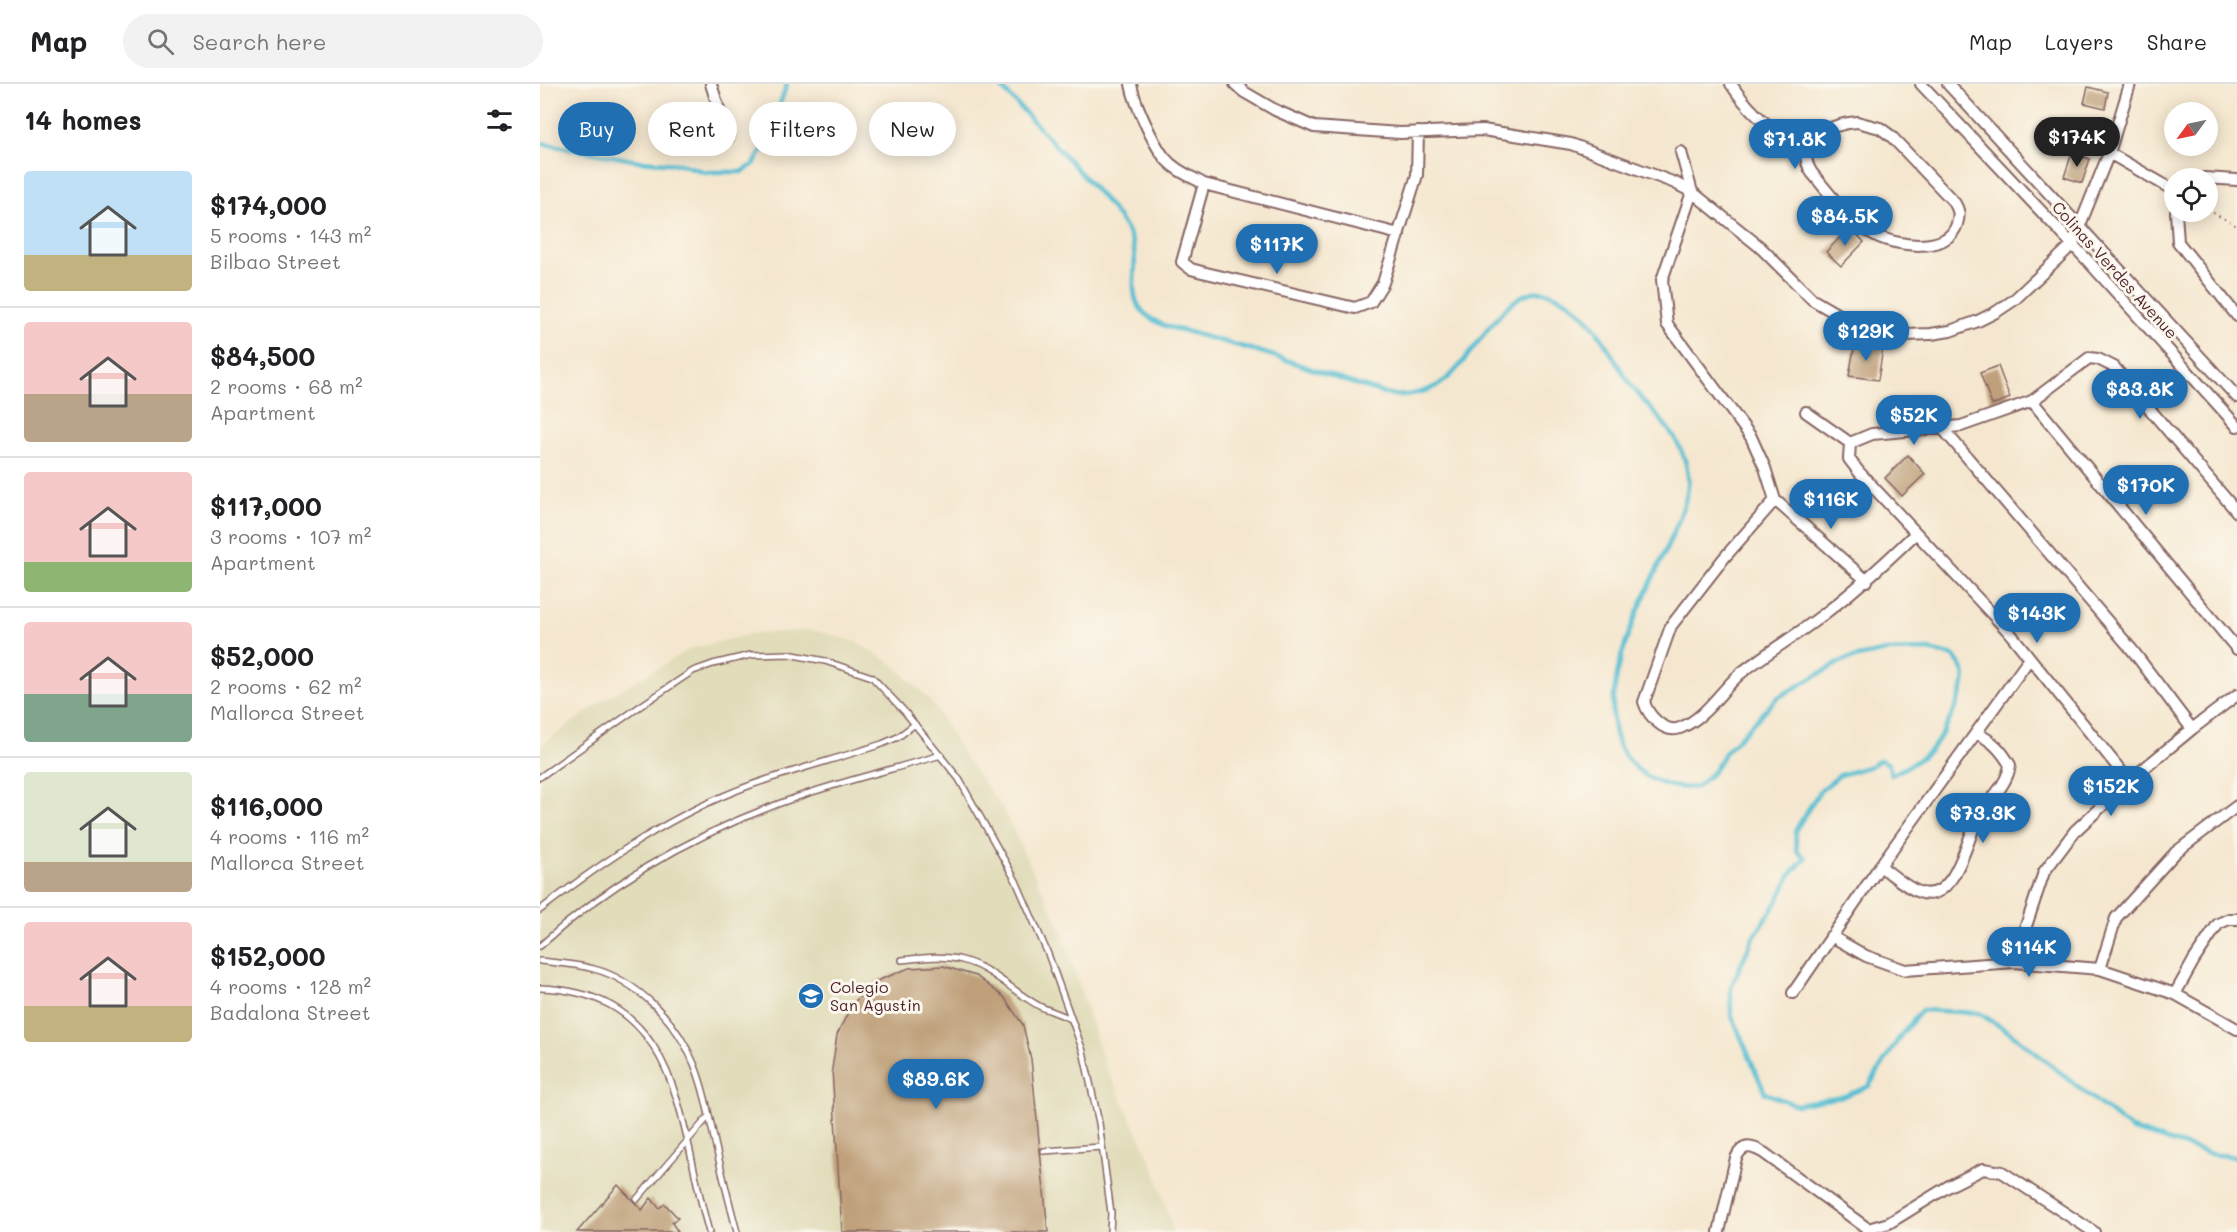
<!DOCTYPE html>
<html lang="en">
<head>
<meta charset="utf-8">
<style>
  body { margin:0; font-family:Mali,sans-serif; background:#f2f2f2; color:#202124; height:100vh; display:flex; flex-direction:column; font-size:22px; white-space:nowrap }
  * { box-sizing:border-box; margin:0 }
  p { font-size:20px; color:#757577 }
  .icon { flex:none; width:33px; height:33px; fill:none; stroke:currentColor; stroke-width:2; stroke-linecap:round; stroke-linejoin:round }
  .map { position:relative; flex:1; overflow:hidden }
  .sheet { display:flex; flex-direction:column; background:#fff; width:540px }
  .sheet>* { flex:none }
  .hud { position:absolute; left:18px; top:18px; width:570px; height:54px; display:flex; gap:12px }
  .needle { width:39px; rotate:237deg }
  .tools { position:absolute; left:1624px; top:18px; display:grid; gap:12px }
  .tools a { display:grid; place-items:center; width:54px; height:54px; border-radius:50%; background:#fff; box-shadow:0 3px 15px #0003; font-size:30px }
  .price { position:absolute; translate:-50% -51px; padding:0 14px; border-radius:21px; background:#1f6fb2; color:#fff; font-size:20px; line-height:39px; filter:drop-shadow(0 2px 3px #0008) }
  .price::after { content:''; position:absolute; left:50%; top:36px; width:18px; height:14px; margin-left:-9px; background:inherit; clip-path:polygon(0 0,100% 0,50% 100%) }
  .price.active { background:#222; color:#fff }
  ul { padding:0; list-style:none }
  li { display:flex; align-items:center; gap:18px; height:150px; padding:0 24px }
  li+li { border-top:2px solid #e0e0e0 }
  li span { display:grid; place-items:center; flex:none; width:168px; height:120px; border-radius:6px; color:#555 }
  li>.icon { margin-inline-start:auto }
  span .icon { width:72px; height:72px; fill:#fffc; stroke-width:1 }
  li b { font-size:26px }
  h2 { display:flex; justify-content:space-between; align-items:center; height:72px; padding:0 24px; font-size:26px }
  .pill { padding:0 21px; border-radius:27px; background:#fff; box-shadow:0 3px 15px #0003; font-size:21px; line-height:54px }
  .pill.active { background:#1f6fb2; color:#fff }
  header { display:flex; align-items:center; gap:36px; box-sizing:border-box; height:84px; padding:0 30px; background:#fff; border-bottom:2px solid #e0e0e0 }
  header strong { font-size:28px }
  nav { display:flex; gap:33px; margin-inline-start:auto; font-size:21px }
  .search { width:420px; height:54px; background:#f2f2f2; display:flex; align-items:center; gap:15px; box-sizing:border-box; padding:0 21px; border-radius:33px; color:#757577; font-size:22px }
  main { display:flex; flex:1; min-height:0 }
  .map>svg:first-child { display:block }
  .built { fill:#e1dcba }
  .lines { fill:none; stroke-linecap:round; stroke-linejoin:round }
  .stream { stroke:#55bed2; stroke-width:4.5 }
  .building { fill:#bfa07a }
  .lane-casing { stroke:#866564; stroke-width:8 }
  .street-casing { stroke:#866564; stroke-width:14 }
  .path { stroke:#866564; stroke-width:2; stroke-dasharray:1.5 4.5; stroke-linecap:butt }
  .lane { stroke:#fff; stroke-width:5 }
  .street { stroke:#fff; stroke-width:10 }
  .labels { text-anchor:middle; stroke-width:6; stroke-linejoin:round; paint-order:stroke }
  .street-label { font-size:16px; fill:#4a1f2b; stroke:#fbf7ec }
  .poi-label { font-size:16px; fill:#4a1f2b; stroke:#fbf7ec; text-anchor:start }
</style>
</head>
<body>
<header>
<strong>Map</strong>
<div class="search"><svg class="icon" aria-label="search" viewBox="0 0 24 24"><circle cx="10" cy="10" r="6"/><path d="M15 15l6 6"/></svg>Search here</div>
<nav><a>Map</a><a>Layers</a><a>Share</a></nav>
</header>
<main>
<section class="sheet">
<h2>14 homes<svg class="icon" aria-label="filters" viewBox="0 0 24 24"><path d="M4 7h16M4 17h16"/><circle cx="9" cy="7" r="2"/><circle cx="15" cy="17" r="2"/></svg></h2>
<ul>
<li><span style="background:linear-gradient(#bfe0f5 70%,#c2b280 0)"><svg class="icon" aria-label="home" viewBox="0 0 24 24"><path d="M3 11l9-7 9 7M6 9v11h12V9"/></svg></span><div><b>$174,000</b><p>5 rooms · 143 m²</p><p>Bilbao Street</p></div></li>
<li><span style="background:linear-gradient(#f6c9c9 60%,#b9a48a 0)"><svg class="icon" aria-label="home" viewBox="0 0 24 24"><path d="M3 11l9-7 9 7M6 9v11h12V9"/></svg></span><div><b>$84,500</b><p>2 rooms · 68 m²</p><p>Apartment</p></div></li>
<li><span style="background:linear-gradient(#f6c9c9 75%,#8fb573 0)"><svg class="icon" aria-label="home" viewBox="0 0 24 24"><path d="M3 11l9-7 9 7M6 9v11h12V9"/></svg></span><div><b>$117,000</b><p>3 rooms · 107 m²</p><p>Apartment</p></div></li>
<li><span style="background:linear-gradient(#f6c9c9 60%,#7fa58c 0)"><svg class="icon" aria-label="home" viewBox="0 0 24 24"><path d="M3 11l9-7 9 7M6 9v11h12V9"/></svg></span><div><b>$52,000</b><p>2 rooms · 62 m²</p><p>Mallorca Street</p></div></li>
<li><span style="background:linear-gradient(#dfe7d0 75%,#b9a48a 0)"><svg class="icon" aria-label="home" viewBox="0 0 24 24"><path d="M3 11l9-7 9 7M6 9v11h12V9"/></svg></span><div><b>$116,000</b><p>4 rooms · 116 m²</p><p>Mallorca Street</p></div></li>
<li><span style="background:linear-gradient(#f6c9c9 70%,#c2b280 0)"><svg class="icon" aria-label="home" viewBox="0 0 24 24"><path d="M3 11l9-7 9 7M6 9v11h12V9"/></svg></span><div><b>$152,000</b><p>4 rooms · 128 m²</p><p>Badalona Street</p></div></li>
</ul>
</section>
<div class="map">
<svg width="1697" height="1148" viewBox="0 0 1697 1148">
  <rect width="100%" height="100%" fill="#fbf7ec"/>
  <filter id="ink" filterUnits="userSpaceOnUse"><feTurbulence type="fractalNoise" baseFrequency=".0167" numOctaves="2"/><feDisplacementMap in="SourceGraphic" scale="12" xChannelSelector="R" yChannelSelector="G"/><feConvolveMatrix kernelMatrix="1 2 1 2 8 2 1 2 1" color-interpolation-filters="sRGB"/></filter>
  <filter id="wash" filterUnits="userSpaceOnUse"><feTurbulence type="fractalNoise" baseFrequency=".008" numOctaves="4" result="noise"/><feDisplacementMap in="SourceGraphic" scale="24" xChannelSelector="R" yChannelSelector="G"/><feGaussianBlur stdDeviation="1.35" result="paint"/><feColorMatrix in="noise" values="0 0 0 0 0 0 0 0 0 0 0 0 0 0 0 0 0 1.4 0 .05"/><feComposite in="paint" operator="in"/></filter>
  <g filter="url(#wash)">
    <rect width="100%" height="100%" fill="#f5e7cf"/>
    <!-- built -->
    <path class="built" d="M273,546L316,558L353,580L391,617L423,670L463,725L521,845L564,978L613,1081L634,1148H0V662L65,615L150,565L210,550Z"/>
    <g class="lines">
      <!-- stream -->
      <path class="stream" d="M458,0C485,28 511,56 537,85C553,103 582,133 591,155C604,186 576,218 619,239C626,243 636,245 645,247C671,255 698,261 724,269C759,279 792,294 828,304C836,306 845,311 854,311C869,312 887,308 900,300C934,279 965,195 1009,209C1054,223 1068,270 1093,304C1101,315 1111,325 1120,335C1137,354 1150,376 1148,402C1146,424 1129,459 1120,479C1098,526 1076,569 1073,621C1072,643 1075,661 1090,678C1107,697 1132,706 1157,703L1174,687L1183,671L1237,614L1304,576L1346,567L1389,566L1414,572C1417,577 1422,582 1424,588C1429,602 1402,654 1391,665C1381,676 1365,684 1351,691L1349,680L1340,676L1331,682L1300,691L1279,708L1255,747L1257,767L1265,774L1251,790L1237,818L1213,854L1191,903V930L1225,1009L1256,1021L1305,1012L1329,1002L1361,951L1382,926L1439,929L1472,950L1591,1045L1671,1070L1697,1073
        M0,59L99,77L141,80L165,88H202L214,80L226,60L247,0"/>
    </g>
    <g id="blocks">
      <!-- building -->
      <path class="building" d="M1548,3L1568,8L1565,24L1544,19Z
        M1532,69L1550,75L1542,99L1524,93Z
        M1310,143L1324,158L1301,182L1286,168Z
        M1315,259L1343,264L1338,296L1309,292Z
        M1458,282L1470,314L1452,321L1440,289Z
        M1368,371L1385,390L1362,412L1345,394Z
        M403,882L436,892L464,913L483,941L491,975L508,1148H302L292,985L297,951L312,920L337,897L369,884Z
        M78,1101L102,1126L111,1114L119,1124L125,1120L138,1134L132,1139L138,1148H37Z"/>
    </g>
  </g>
  <g filter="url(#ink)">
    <use href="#blocks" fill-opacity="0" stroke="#866564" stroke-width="1.5"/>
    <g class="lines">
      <!-- lane casing -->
      <g class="lane-casing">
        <path id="lane" d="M0,693L99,623L153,587L173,580L211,571L248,570L285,577L332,593L364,627L419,695L476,797L508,870L543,967L559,1039L571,1129L570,1148
          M0,826C65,776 134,729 211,701C254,686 299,674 342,660L358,653L375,640
          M0,862C77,792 170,742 269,709C312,695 357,684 401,671
          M362,876C381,874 403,871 422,876C453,884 474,909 501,923C511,927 522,931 531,935
          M0,877C18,879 37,880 54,885C77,891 96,904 113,920C156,961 163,1003 175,1059C182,1089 189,1118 197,1148
          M0,904C145,909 138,1043 169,1148
          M504,1067L562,1063
          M97,1115L169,1032"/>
      </g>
      <!-- street casing -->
      <g class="street-casing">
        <path id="street" d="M171,0L188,54
          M591,0C594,18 613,59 624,73C634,86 650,92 664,100L859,150
          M695,0L704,8L735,26L774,43L860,49L943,46L1031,60L1135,99L1152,108L1122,196L1127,240L1211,353L1225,384L1235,416L1184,474L1131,542L1104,618C1108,631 1124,650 1140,644C1166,634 1181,606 1201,589C1225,570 1252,554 1276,536C1312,510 1344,480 1376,449
          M1191,0C1210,29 1235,51 1267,64
          M1381,0L1548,177L1697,342
          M1408,0L1697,313
          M1317,38L1340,44L1351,52L1414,118C1419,126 1420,131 1417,140C1408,170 1356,162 1335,151C1310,139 1290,110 1272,89C1251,56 1290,40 1317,38Z
          M1141,68L1152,108L1220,163L1273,216L1314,240L1342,249L1366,251L1391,250L1410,247L1438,237L1456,228L1474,216L1532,161L1569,69L1590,0
          M1569,69L1635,107
          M1664,94L1697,96
          M664,100L642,178L651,185L662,188L815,224L831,218L843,199L877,91L878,48
          M1636,128L1638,158L1697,232
          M1492,317L1697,565
          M1266,328L1310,359L1332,350L1421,342L1492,317L1549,274L1558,275L1574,283L1697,428
          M1403,345L1593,567L1652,645
          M1310,359L1309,375L1319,388L1469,548L1589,697
          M1235,416L1327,497
          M1340,782C1352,790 1365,803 1379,808C1414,821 1426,758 1437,736C1447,717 1467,703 1470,681C1461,666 1453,657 1436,649
          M1291,852L1326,872L1365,886L1474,878L1560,885L1635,910L1697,945
          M1474,878L1504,788L1535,747L1589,697L1652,645L1697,611
          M1560,885L1576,834L1636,768L1697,722
          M1253,909L1340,782L1490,574
          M1635,910L1654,876L1678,840L1689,835H1697
          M1179,1148L1196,1074C1203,1059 1212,1062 1224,1069L1328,1145L1349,1139L1409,1102L1443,1085L1462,1088L1554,1148"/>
      </g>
      <!-- path -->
      <path class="path" d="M1668,126L1697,142"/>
      <!-- lane -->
      <use href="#lane" class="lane"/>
      <!-- street -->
      <use href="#street" class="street"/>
    </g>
  </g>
  <!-- icons -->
  <defs>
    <g id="university-disc" transform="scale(1.35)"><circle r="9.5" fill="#1f6fb2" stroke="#fbf7ec"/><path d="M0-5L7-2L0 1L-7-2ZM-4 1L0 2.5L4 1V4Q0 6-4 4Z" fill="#fff"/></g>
  </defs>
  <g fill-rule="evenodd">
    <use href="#university-disc" x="271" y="912"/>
  </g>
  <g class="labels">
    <!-- street labels -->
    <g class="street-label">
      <text transform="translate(1575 186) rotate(48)" y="6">Colinas Verdes Avenue</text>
    </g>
    <!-- poi labels -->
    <g class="poi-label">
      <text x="290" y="909">Colegio<tspan x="290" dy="18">San Agustin</tspan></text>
    </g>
  </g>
</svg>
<div class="tools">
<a><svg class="needle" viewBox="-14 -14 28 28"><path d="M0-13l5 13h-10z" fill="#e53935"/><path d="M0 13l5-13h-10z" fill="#757577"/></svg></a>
<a><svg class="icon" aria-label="locate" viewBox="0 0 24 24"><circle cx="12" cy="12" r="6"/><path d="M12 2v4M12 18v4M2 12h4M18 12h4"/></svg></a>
</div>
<b class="price active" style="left:1537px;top:84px">$174K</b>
<b class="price" style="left:1255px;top:86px">$71.8K</b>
<b class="price" style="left:1305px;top:163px">$84.5K</b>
<b class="price" style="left:737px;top:191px">$117K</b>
<b class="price" style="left:1326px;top:278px">$129K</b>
<b class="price" style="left:1600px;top:336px">$83.8K</b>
<b class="price" style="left:1374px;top:362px">$52K</b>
<b class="price" style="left:1606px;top:432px">$170K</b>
<b class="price" style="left:1291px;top:446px">$116K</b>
<b class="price" style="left:1497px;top:560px">$143K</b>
<b class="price" style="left:1571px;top:733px">$152K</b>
<b class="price" style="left:1443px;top:760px">$73.3K</b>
<b class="price" style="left:1489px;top:894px">$114K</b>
<b class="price" style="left:396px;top:1026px">$89.6K</b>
<div class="hud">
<a class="pill active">Buy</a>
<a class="pill">Rent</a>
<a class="pill">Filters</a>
<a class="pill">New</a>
</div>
</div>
</main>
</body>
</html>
